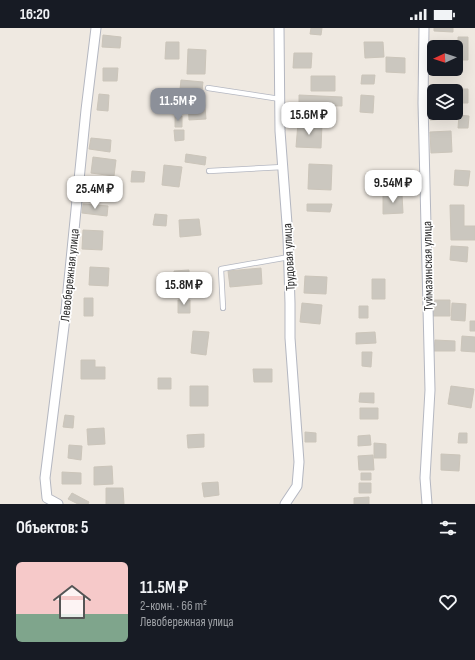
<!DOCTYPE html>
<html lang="ru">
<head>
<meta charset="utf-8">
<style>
  body { margin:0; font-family:"Sofia Sans Condensed",sans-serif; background:#242831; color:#f1f3f6; height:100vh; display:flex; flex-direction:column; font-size:15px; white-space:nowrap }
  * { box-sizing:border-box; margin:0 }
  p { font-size:13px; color:#9ea1a6 }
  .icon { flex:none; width:22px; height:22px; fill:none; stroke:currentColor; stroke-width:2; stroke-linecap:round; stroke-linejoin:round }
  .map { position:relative; height:476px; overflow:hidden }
  .side { display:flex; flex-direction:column; background:#171b24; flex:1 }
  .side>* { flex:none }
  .needle { width:26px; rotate:267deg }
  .buttons { position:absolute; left:427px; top:12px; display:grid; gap:8px }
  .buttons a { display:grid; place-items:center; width:36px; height:36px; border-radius:6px; background:#171b24; box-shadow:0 4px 16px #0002; font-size:20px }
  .price { position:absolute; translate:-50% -34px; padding:0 9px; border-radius:8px; background:#fff; color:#222; font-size:13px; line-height:26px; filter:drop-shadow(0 1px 2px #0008) }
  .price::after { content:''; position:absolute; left:50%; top:24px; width:12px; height:9px; margin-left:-6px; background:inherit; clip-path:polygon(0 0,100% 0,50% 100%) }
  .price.on { background:#8c9099; color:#fff }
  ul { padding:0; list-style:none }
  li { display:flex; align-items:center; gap:12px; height:100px; padding:0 16px }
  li+li { border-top:1px solid #363941 }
  li span { display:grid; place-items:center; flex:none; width:112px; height:80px; border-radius:6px; color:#555 }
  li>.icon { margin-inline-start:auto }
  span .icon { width:48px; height:48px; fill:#fffc; stroke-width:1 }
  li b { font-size:17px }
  h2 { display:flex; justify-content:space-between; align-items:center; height:48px; padding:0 16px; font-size:17px }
  .status { display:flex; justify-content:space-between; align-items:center; height:28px; padding:0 20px; background:#171b24; direction:ltr }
  .status svg { height:11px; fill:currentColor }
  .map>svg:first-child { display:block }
  .building { fill:#cbc7bf; stroke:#cbc5ba }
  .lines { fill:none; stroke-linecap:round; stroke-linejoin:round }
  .lane-casing { stroke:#b4b7c1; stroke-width:6 }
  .street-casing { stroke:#b4b7c1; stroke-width:11 }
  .lane { stroke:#fff; stroke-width:4.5 }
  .street { stroke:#fff; stroke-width:9 }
  .labels { text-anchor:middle; stroke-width:3.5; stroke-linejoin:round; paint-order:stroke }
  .street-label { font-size:13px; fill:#2e2e2e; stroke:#fff }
</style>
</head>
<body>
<div class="status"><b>16:20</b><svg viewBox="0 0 49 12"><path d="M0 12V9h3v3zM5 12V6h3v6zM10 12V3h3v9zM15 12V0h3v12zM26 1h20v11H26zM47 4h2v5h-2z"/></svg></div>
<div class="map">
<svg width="475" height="476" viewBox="0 0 475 476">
  <rect width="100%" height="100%" fill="#efe9e1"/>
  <!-- building -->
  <path class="building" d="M311,0H322L321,7L310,6Z
    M434,0H453V4L434,3Z
    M103,7L121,9L120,20L102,19Z
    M458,9H468V32H458Z
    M166,14H179V31H165Z
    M364,14H383L384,29L365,30Z
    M188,21L206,22L205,46H187Z
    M294,25H312L311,40H293Z
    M386,29L405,30V45L386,44Z
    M103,40H118L117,53H103Z
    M362,47H375L374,56H361Z
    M311,48H335V63H311Z
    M181,52L203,54L202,63L180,61Z
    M460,61H468V75H460Z
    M99,66L109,67L108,83L97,82Z
    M204,67L206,91L189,92L188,68Z
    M299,67L342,69V78L299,77Z
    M361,67L374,68L373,85L360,84Z
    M429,81H434V85H445V91L430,92Z
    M459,87L469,88L468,100H458Z
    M175,88H182V99H175Z
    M298,95L322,96L321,120L296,119Z
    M174,102H184V112L175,113Z
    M451,103L452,124L431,125L430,104Z
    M91,110L111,112L110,124L89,121Z
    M186,126L206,129L205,137L185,134Z
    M93,129L116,132L114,148L91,145Z
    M309,136L332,137L331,162L308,161Z
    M164,137L182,139L179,159L162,157Z
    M455,142L470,143L468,158L454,157Z
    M132,143L145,144L144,154H131Z
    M92,155L116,157L115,167L91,166Z
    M402,166L403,185L383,186V167Z
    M83,176L108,178L107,188L82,185Z
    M307,176H332L330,184L307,183Z
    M450,177H464V198H475V212H451Z
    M155,186L167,187L166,198L153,197Z
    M199,191L201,207L180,209L179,192Z
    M83,202L103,203L102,222L82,221Z
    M451,218L468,219L467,234L450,232Z
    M90,239L109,240L108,258L89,257Z
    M261,240L262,256L230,259L228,243Z
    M189,242V262H175L174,243Z
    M305,248L327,249L326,266L304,265Z
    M372,251H385V271H372Z
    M84,270H93V288H84Z
    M178,272H190V285H178Z
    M434,272H450V288H433Z
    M302,275L322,277L320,296L300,294Z
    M452,275L466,276L465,293L451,292Z
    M359,278H368V290H359Z
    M470,293H475V303H470Z
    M193,303L209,304L206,327L191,325Z
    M375,304L376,315L356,316V305Z
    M462,308L475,309V324L461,323Z
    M435,312L455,313V323H434Z
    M362,324H372L371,339L362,338Z
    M81,332H95V339H105V351H81Z
    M253,341H272V354H254Z
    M158,350H171V361H158Z
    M190,358H208V378H190Z
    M451,358L474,361L471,380L448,376Z
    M360,365H374V375L359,374Z
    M360,380H378V391H360Z
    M65,387L74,388L73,400L63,399Z
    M104,400L105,416L88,417L87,401Z
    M305,404L316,405V414H305Z
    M459,405H467V415H458Z
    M204,406V419L188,420L187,407Z
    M370,407L371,417L358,418V408Z
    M374,415L386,416V430H374Z
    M69,417L82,418L81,432L68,430Z
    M441,426L460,427L459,443L441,442Z
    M373,427L374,442H359L358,428Z
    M112,438L113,456L94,457V439Z
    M62,444L81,445V456H62Z
    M361,445H371V452H361Z
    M218,454L219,467L204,469L202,455Z
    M359,455H371V465H359Z
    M106,460H123L124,476H106Z
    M72,465L89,474L88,476H78L68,471Z
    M369,469V476H354V470Z"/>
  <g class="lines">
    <!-- lane casing -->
    <g class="lane-casing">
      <path id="lane" d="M208,60L280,71
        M209,143L283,139
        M223,280L221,241L289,229"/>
    </g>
    <!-- street casing -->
    <g class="street-casing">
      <path id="street" d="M279,0L280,103L288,209L290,275V310L299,434L297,458L285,476
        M424,0L423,75L430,362L425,450L427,476
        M58,476L47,470L45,450L66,282L86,82L96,0"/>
    </g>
    <!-- lane -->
    <use href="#lane" class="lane"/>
    <!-- street -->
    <use href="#street" class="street"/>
  </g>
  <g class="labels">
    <!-- street labels -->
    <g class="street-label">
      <text transform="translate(288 229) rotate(-93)" y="5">Трудовая улица</text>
      <text transform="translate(427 238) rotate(-91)" y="5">Туймазинская улица</text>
      <text transform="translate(69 247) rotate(-84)" y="5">Левобережная улица</text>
    </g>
  </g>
</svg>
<div class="buttons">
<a><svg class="needle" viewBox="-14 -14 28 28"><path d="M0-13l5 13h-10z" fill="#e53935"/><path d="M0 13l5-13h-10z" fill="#9ea1a6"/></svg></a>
<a><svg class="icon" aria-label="layers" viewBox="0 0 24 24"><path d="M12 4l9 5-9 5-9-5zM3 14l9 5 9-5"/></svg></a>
</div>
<b class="price on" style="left:178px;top:94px">11.5M ₽</b>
<b class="price" style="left:309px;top:108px">15.6M ₽</b>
<b class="price" style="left:393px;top:176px">9.54M ₽</b>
<b class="price" style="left:95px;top:182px">25.4M ₽</b>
<b class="price" style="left:184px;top:278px">15.8M ₽</b>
</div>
<section class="side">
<h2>Объектов: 5<svg class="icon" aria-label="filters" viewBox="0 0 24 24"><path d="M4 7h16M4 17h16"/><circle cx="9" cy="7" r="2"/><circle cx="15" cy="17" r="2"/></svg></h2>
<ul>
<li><span style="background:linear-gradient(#f6c9c9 65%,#7fa58c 0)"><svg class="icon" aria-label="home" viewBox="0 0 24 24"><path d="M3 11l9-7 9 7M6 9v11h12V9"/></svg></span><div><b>11.5M ₽</b><p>2-комн. · 66 m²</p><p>Левобережная улица</p></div><svg class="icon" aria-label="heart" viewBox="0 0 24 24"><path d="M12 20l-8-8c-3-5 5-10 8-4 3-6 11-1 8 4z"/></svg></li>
</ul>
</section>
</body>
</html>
